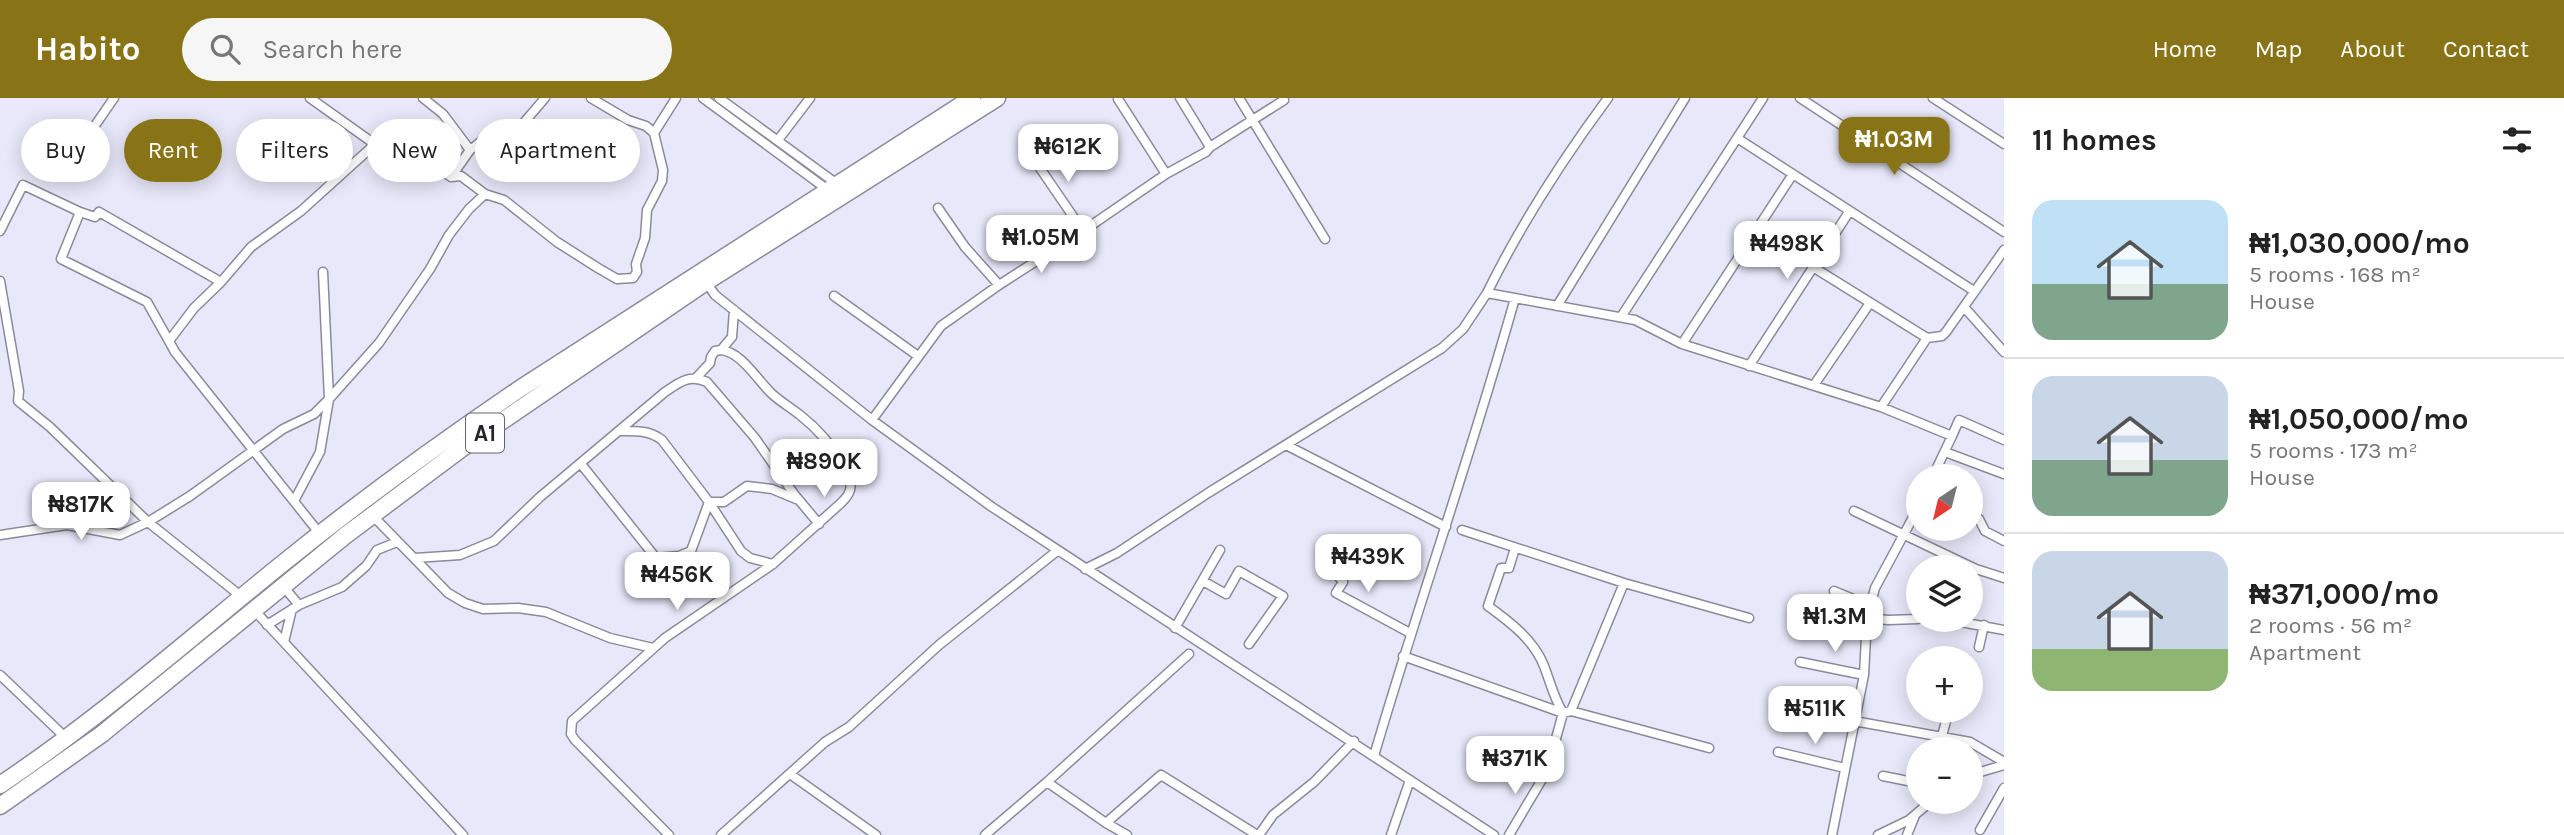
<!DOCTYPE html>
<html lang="en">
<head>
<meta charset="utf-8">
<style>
  body { margin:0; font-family:Karla,sans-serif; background:#f6f6f6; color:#222; height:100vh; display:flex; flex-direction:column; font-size:26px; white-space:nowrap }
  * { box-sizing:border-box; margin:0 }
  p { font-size:23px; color:#767676 }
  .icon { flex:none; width:38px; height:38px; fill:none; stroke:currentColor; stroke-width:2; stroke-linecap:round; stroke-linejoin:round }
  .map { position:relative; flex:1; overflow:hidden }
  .panel { display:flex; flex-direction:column; background:#fff; width:560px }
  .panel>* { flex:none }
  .top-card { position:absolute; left:21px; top:21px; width:665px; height:63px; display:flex; gap:14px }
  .needle { width:46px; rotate:215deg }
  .tools { position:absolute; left:1906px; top:366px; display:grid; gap:14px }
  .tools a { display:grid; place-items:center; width:77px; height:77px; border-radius:50%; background:#fff; box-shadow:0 4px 18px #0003; font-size:35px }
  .price { position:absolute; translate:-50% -60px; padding:0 16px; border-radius:14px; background:#fff; color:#222; font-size:23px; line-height:46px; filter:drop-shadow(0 2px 4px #0008) }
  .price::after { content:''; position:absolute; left:50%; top:42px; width:21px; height:16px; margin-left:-10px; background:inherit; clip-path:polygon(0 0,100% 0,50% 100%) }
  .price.selected { background:#887416; color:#fff }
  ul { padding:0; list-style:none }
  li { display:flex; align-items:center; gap:21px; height:175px; padding:0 28px }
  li+li { border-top:2px solid #e0e0e0 }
  li span { display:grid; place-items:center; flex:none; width:196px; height:140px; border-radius:21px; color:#555 }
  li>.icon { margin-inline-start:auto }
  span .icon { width:84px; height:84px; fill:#fffc; stroke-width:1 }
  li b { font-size:30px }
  h2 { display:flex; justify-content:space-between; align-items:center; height:84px; padding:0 28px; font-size:30px }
  .tag { padding:0 24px; border-radius:32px; background:#fff; box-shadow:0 4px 18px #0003; font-size:24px; line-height:63px }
  .tag.selected { background:#887416; color:#fff }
  header { display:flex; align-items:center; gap:42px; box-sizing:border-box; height:98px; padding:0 35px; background:#887416; color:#fff }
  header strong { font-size:33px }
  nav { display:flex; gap:38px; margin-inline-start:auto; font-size:24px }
  .search { width:490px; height:63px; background:#f6f6f6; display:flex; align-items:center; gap:18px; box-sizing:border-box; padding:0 24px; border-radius:38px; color:#767676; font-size:26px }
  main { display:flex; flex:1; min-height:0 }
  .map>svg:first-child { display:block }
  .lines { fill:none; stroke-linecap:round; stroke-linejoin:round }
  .street-casing { stroke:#8a8a9a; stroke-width:11 }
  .highway-casing { stroke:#8a8a9a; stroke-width:19 }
  .street { stroke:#fff; stroke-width:8 }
  .highway { stroke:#fff; stroke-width:16 }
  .labels { text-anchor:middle; stroke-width:5; stroke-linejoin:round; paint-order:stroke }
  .shield { fill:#fff; stroke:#66666a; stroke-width:2 }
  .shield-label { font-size:23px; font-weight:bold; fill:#24242a }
</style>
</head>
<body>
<header>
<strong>Habito</strong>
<div class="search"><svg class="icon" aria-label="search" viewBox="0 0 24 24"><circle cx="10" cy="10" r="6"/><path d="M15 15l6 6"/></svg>Search here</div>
<nav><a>Home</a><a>Map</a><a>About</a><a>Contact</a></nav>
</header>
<main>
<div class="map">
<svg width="2004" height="737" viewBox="0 0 2004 737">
  <rect width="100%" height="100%" fill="#e8e8fa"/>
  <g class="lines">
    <!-- street casing -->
    <g class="street-casing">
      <path id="street" d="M310,0L383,52L405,49L451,79L461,78L485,96L504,102L557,144L598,170L617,181L633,180L637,174L636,166L645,140L647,112L662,83L663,72L654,35
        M423,0L443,16L470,52
        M591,0L628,22L646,28L654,35L676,0
        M703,0L828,92
        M719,0L837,86
        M1180,0L1210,49
        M1239,0L1325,141
        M1800,0L2004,134
        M1933,0L2004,46
        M1118,1L1166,76
        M94,29L114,0
        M1737,40L1974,193
        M778,42L810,0
        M1029,54L1083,133
        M451,79L470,52L482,43H496L511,31L521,28L545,0
        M938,110L965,149L999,187
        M80,114L95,119L99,114L221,184
        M0,133L23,87L80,114L61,161L147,204L169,243
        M1813,169L1927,240L1942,238L1946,234L2004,152
        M0,183L19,293L18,303L50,329L148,424L242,499
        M706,184L715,197L872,322L992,409L1494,737
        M1487,195C1521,126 1562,62 1608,0
        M834,198L918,258
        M1557,208L1685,0
        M1964,209L2004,254
        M1621,219L1763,0
        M1682,246L1793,76
        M1749,268L1849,114
        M696,280L710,265L711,259L715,253L721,252L732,239L734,212
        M1814,287L1870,205
        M1881,309L1927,240
        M872,322L941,228L999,187L1083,133L1166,76L1206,54L1210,49L1284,2
        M620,333C636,333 649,332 662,342L709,404L741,453L750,460L773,466
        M1286,347L1446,429
        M1945,354L2004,376
        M581,366L656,460L679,458L691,453L709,404
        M1933,378L1952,338
        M294,403L320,354L329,301L379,245L430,171L449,137L469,111L485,96
        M709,404H724L747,388L772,391L796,401
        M1854,413L1976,471L2004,480
        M1970,416L1979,421L1985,433L2004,443
        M372,417L448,495L465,505L483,511L518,510L546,514L610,540L653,550
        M1462,432L1624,485L1749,520
        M320,436L175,254L169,243L194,210L221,184L251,149L301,113L374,47
        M0,437L67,427L120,437L148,424L190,398L283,331L314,316L329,301L323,174
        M1339,449L1338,478L1343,484L1336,495L1410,535
        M415,460L460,457L494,443L540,399L665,294C680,284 689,276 707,284L755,340L794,396L819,426
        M1085,471L1117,455L1208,395L1442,250L1463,231L1487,195L1635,222L1682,246L1881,309L1952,338L1959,322L2004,342
        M1203,483L1226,496L1239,473L1283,498L1249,546
        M283,488L299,507L342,489L366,468L377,452L397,444
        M1834,493L1870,508
        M254,512L463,737
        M1867,520L1888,522L1918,521
        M1950,522L2004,532
        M267,527L299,507
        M1175,530L1220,452
        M284,544L292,511
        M1979,549L1984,527
        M1403,558L1563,615L1571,613L1709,650
        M1800,564L1864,577
        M0,577L66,640
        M1571,613L1624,485
        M1854,623L1970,644L2004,664
        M1942,638L1949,612
        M1778,654L1845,670
        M1374,658C1419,504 1472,354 1515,200
        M790,676L876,737
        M1970,677L2004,667
        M1883,678L1918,685
        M1047,684L1189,556
        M1106,725L1127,737
        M1980,732L2004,690
        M669,737L575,642L571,636L572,623L665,540L773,466L841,405C856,391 851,384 843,367C832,347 818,331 800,317C790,309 779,303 770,294C756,280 741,254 721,252
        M721,737L825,644L849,629L939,547L1057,453
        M985,737L1047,684L1106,725L1161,677L1257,737
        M1259,737L1273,717L1314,684L1354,643
        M1391,737L1410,682
        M1509,737L1547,673L1563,615C1553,598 1551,586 1544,568C1534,542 1510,524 1488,508L1501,470H1509L1515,450
        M1832,737L1864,577L1867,520L1875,490L1918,410
        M1878,737L1909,722L1930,704
        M1907,737L1914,720"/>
    </g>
    <!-- highway casing -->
    <g class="highway-casing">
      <path id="highway" d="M0,687C97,622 186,544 277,470C356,406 437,347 521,290L972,0
        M0,708L102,636L346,437L461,351L706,184L997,0"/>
    </g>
    <!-- street -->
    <use href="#street" class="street"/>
    <!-- highway -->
    <use href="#highway" class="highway"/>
  </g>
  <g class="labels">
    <!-- shield labels -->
    <rect class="shield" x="466" y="315.5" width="38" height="39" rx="5"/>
    <g class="shield-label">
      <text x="485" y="343">A1</text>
    </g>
  </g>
</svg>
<div class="tools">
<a><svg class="needle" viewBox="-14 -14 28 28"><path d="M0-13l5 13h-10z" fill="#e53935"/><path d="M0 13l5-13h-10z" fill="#767676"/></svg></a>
<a><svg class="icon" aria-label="layers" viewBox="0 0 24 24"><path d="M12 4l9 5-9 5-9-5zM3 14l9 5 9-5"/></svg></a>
<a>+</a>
<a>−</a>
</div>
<b class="price selected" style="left:1894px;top:79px">₦1.03M</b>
<b class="price" style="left:1068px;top:86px">₦612K</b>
<b class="price" style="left:1041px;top:177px">₦1.05M</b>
<b class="price" style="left:1787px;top:183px">₦498K</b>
<b class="price" style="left:824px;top:401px">₦890K</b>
<b class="price" style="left:81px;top:444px">₦817K</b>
<b class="price" style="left:1368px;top:496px">₦439K</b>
<b class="price" style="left:677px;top:514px">₦456K</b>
<b class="price" style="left:1835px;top:556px">₦1.3M</b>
<b class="price" style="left:1815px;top:648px">₦511K</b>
<b class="price" style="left:1515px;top:698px">₦371K</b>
<div class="top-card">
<a class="tag">Buy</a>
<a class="tag selected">Rent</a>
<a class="tag">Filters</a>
<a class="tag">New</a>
<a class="tag">Apartment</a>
</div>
</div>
<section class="panel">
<h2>11 homes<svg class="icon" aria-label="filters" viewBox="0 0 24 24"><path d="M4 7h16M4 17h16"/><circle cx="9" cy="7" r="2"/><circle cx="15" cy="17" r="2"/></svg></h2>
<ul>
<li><span style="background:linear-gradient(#bfe0f5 60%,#7fa58c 0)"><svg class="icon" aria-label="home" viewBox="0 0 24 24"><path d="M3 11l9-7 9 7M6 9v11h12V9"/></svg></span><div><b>₦1,030,000/mo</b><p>5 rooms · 168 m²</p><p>House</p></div></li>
<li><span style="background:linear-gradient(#c9d6e8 60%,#7fa58c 0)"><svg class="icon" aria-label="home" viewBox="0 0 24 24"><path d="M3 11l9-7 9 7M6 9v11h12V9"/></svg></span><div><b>₦1,050,000/mo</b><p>5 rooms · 173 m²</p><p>House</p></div></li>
<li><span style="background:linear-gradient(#c9d6e8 70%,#8fb573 0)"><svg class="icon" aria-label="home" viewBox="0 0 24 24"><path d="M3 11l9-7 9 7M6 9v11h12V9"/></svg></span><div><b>₦371,000/mo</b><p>2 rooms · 56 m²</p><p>Apartment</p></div></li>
</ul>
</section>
</main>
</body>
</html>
